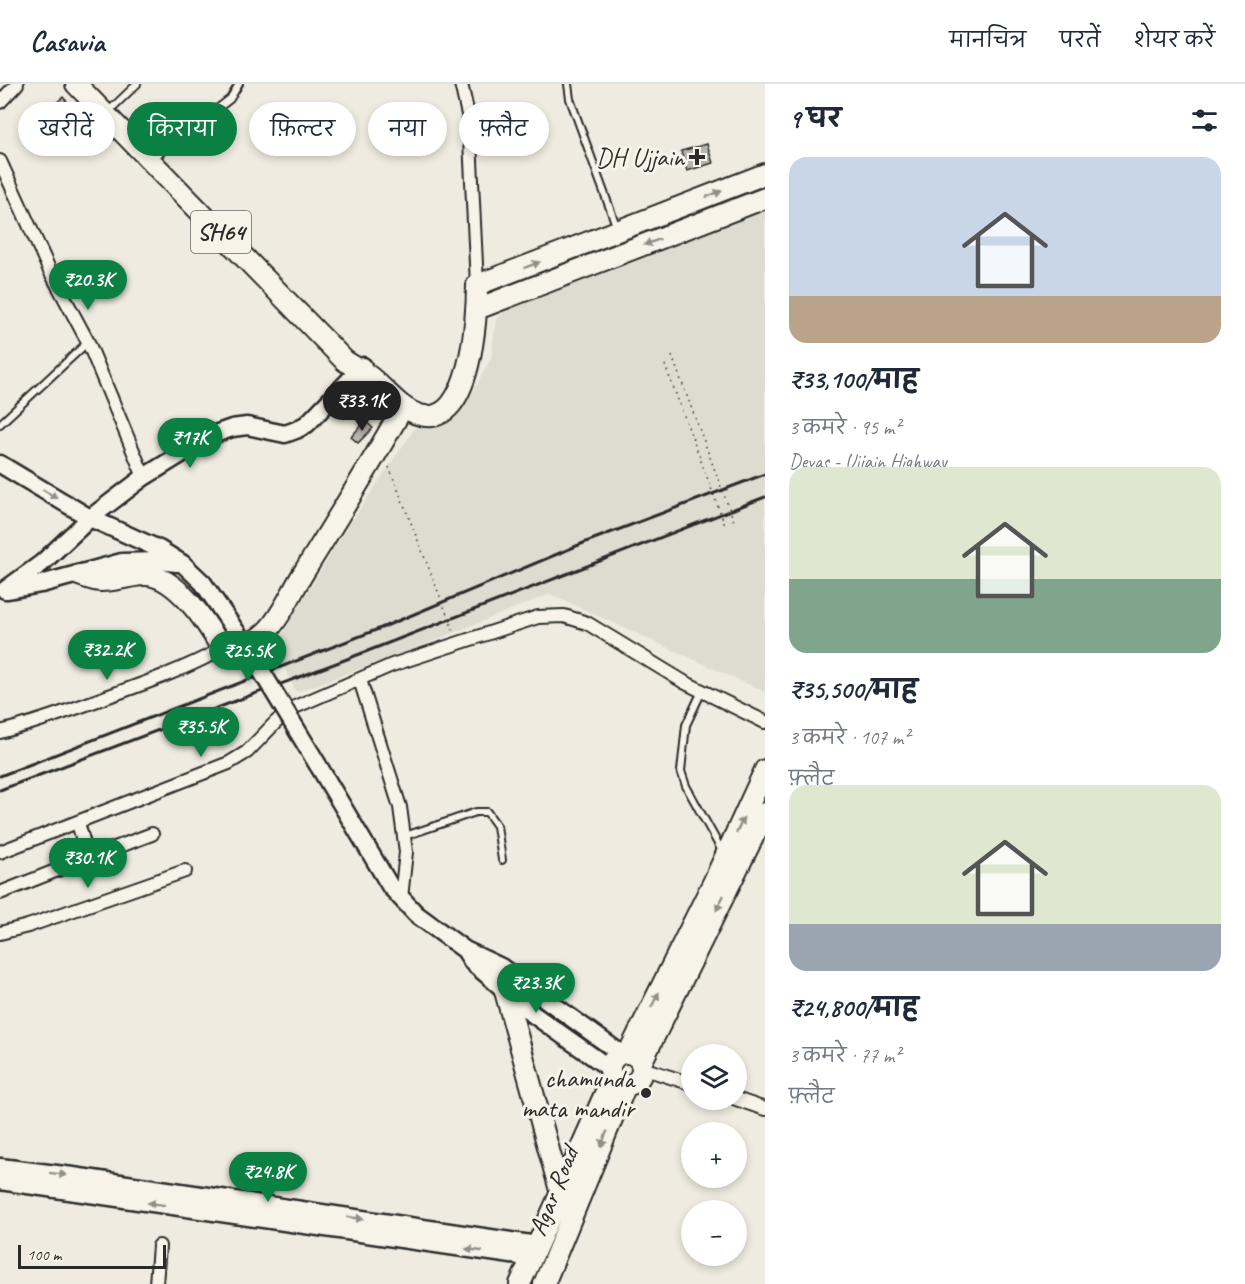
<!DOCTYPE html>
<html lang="hi">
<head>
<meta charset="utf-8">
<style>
  body { margin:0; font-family:Caveat,"Playpen Sans Deva",sans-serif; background:#f6f6f7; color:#1f2937; height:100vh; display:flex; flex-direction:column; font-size:22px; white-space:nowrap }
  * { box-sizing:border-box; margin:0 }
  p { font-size:20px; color:#747a83 }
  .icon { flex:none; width:33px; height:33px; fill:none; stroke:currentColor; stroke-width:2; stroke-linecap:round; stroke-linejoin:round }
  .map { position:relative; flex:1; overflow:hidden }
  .sheet { display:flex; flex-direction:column; background:#fff; width:480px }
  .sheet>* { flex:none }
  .hud { position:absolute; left:18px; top:18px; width:570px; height:54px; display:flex; gap:12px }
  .fabs { position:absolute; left:681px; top:960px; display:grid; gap:12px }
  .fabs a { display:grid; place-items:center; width:66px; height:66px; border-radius:50%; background:#fff; box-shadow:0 3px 9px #0003; font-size:30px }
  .scale { position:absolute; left:18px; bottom:15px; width:148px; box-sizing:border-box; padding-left:6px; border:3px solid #2b2b2b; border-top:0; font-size:16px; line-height:21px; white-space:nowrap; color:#2b2b2b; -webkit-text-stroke:4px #f7f3e8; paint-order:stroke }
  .price { position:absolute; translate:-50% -51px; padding:0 14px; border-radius:21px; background:#0b8043; color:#fff; font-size:20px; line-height:39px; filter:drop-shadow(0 2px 3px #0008) }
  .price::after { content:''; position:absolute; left:50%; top:36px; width:18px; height:14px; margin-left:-9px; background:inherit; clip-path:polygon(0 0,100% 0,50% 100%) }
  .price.on { background:#222; color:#fff }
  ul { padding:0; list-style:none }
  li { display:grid; align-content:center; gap:12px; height:318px; padding:0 24px }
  li span { display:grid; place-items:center; height:186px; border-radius:18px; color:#555 }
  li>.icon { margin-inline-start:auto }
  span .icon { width:108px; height:108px; fill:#fffc; stroke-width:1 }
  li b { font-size:26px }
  h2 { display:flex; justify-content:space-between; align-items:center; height:72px; padding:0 24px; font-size:26px }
  .chip { padding:0 21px; border-radius:27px; background:#fff; box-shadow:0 3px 9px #0003; font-size:21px; line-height:54px }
  .chip.on { background:#0b8043; color:#fff }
  header { display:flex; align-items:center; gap:36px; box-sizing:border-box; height:84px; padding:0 30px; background:#fff; border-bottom:2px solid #e0e1e3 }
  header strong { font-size:28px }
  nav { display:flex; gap:33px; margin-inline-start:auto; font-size:21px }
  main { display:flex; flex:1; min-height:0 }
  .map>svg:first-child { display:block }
  .built { fill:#dedbd1 }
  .building { fill:#b8b5ae; stroke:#2b2b2b; stroke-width:1.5 }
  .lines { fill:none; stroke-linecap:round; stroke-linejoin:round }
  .lane-casing { stroke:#2b2b2b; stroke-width:10 }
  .street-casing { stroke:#2b2b2b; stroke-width:16 }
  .secondary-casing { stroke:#2b2b2b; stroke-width:21 }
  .primary-casing { stroke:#2b2b2b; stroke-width:24 }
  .lane { stroke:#f7f3e8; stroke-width:6 }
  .street { stroke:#f7f3e8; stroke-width:12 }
  .secondary { stroke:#f7f3e8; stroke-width:16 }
  .primary { stroke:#f7f3e8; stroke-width:20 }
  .rail { stroke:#2b2b2b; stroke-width:3 }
  .secondary-bridge-casing { stroke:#2b2b2b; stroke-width:21; stroke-linecap:butt }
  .path-bridge { stroke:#2b2b2b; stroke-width:1.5; stroke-dasharray:1.5 4.5; stroke-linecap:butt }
  .secondary-bridge { stroke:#f7f3e8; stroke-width:16 }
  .oneway { fill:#918f8a }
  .poi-dot { fill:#2b2b2b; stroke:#f7f3e8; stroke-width:2 }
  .labels { text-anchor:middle; stroke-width:6; stroke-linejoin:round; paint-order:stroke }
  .shield { fill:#f7f3e8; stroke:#686764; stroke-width:1.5 }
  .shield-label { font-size:24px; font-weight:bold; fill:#2b2b2b }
  .poi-label { font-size:26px; fill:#2b2b2b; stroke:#f7f3e8; text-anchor:end }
  .street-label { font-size:26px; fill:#2b2b2b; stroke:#f7f3e8 }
</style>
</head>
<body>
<header>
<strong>Casavia</strong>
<nav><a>मानचित्र</a><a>परतें</a><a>शेयर करें</a></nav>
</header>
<main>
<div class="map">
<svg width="765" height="1200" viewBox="0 0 765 1200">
  <rect width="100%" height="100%" fill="#efebe0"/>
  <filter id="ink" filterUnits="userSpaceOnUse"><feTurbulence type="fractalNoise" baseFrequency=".0167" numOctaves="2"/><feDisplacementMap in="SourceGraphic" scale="12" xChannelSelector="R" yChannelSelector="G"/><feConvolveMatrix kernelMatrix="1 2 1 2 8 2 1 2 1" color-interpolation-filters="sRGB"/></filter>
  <g filter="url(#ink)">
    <!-- built -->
    <path class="built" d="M765,121V608L550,510L419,563L296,608L274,564L341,453L415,344L436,341L469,315L491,274L496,236L520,213Z"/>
    <!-- building -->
    <path class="building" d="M63,13L69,20L54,34L47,27Z
      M707,60L713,79L687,87L681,67Z
      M365,337L373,344L358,359L351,353Z"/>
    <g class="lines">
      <!-- lane casing -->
      <g class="lane-casing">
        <path id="lane" d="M568,0L570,15L617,144
          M112,24L137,0
          M157,71L230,15L239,0
          M0,340L88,258
          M702,607L686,641L681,687L686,702L722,767
          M405,752L476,728H487L497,742L502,776"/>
      </g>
      <!-- street casing -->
      <g class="street-casing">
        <path id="street" d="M461,0L469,35L477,201
          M0,18L17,0
          M0,77L49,185L88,258L144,393
          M360,596L400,723L406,768L401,814
          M0,648C36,639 71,626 106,613C146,599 185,585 222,565
          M0,768L229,679L247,668L276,638L295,623L392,581L538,533L564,532L587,539L684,598L765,638
          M88,774L152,750
          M0,809L88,774L78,739
          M0,849L28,842L185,787
          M642,984L692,1000
          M736,1015L765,1025
          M156,1200L159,1162"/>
      </g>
      <!-- secondary casing -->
      <g class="secondary-casing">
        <path id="secondary" d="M0,380L90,434L159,465L183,480L203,499
          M5,506L42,479L90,434L144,393L212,351L232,344L247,342L285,350L296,346L307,340L363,282
          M8,506L41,500L122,478L158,477L177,479
          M318,681L390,802L416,830L465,866L501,883L620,969
          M465,866L473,879L534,931L609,984
          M0,1083L73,1092L538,1161
          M0,1097L532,1174"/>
      </g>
      <!-- primary casing -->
      <g class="primary-casing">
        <path id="primary" d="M76,0L345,277C353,282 361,286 369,292C385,304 399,325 420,331C471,345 477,232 477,201L765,90
          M477,225L765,114
          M79,491C85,493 94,497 101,497C115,497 129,492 143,491C175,489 208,540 222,565C237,566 257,558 268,546C283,530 292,507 304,488C338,433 372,379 403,323
          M505,907L561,1110
          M629,968L714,797L765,686
          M610 985a16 16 0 1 1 32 0a16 16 0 1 1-32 0Z
          M641,979L765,729
          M520,1200L612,994
          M544,1200L626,1001"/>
      </g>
      <!-- lane -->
      <use href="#lane" class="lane"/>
      <!-- street -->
      <use href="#street" class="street"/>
      <!-- secondary -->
      <use href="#secondary" class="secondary"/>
      <!-- primary -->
      <use href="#primary" class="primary"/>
      <!-- rail -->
      <path class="rail" d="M0,692L381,544L586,458L765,390
        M0,706L347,575L765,413"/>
      <!-- secondary-bridge casing -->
      <g class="secondary-bridge-casing">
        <path id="secondary-bridge" d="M203,499L248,565L318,681"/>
      </g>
      <!-- path-bridge -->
      <path class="path-bridge" d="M672,272L735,440
        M665,281L726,444
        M389,383L454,548"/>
      <!-- secondary-bridge -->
      <use href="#secondary-bridge" class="secondary-bridge"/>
    </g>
    <!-- one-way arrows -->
    <defs><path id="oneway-solid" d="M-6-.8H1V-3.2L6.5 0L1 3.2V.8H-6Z" transform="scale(1.5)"/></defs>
    <g class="oneway">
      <use href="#oneway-solid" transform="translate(714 110) rotate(-21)"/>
      <use href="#oneway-solid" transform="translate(652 158) rotate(159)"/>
      <use href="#oneway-solid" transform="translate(532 181) rotate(-21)"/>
      <use href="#oneway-solid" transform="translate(50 410) rotate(31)"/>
      <use href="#oneway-solid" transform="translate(740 741) rotate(-65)"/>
      <use href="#oneway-solid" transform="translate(720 819) rotate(116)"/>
      <use href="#oneway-solid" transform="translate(655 916) rotate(-63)"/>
      <use href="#oneway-solid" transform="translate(604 1055) rotate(112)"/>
      <use href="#oneway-solid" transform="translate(58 1090) rotate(7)"/>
      <use href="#oneway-solid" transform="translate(156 1120) rotate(-172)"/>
      <use href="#oneway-solid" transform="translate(355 1134) rotate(8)"/>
      <use href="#oneway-solid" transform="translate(474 1166) rotate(-172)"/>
    </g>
  </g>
  <!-- markers -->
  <g class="poi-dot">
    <path d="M694 64h6v6h6v6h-6v6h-6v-6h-6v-6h6z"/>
    <circle cx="646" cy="1009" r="6"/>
  </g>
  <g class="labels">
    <!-- shield labels -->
    <rect class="shield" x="191" y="127" width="60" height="42" rx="4.5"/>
    <g class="shield-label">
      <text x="221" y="156">SH64</text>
    </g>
    <!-- poi labels -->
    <g class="poi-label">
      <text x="684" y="82">DH Ujjain</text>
      <text x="634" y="1003">chamunda<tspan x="634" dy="30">mata mandir</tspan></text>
    </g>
    <!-- street labels -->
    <g class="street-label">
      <text transform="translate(553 1107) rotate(-68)" y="9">Agar Road</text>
    </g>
  </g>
</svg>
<div class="fabs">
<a><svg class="icon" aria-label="layers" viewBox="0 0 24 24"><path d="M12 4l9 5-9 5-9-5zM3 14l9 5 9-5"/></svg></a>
<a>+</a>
<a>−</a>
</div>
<div class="scale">100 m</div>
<b class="price" style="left:88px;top:227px">₹20.3K</b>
<b class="price on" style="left:362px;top:348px">₹33.1K</b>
<b class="price" style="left:190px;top:385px">₹17K</b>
<b class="price" style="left:107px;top:597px">₹32.2K</b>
<b class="price" style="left:248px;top:598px">₹25.5K</b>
<b class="price" style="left:201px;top:674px">₹35.5K</b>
<b class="price" style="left:88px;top:805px">₹30.1K</b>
<b class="price" style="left:536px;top:930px">₹23.3K</b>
<b class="price" style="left:268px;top:1119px">₹24.8K</b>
<div class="hud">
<a class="chip">खरीदें</a>
<a class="chip on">किराया</a>
<a class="chip">फ़िल्टर</a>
<a class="chip">नया</a>
<a class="chip">फ़्लैट</a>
</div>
</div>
<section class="sheet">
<h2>9 घर<svg class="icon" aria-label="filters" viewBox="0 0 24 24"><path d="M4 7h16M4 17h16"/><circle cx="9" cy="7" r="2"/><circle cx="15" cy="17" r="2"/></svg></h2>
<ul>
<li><span style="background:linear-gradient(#c9d6e8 75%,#b9a48a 0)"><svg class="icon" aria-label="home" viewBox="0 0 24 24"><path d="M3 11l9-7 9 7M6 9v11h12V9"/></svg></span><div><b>₹33,100/माह</b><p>3 कमरे · 95 m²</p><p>Devas - Ujjain Highway</p></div></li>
<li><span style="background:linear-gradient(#dfe7d0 60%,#7fa58c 0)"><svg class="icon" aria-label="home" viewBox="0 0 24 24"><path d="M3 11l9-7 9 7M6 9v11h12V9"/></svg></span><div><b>₹35,500/माह</b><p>3 कमरे · 107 m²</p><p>फ़्लैट</p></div></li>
<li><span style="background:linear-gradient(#dfe7d0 75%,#9aa5b1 0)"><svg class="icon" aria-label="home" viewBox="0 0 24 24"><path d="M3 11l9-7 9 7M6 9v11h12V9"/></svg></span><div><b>₹24,800/माह</b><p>3 कमरे · 77 m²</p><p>फ़्लैट</p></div></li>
</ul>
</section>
</main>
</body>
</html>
